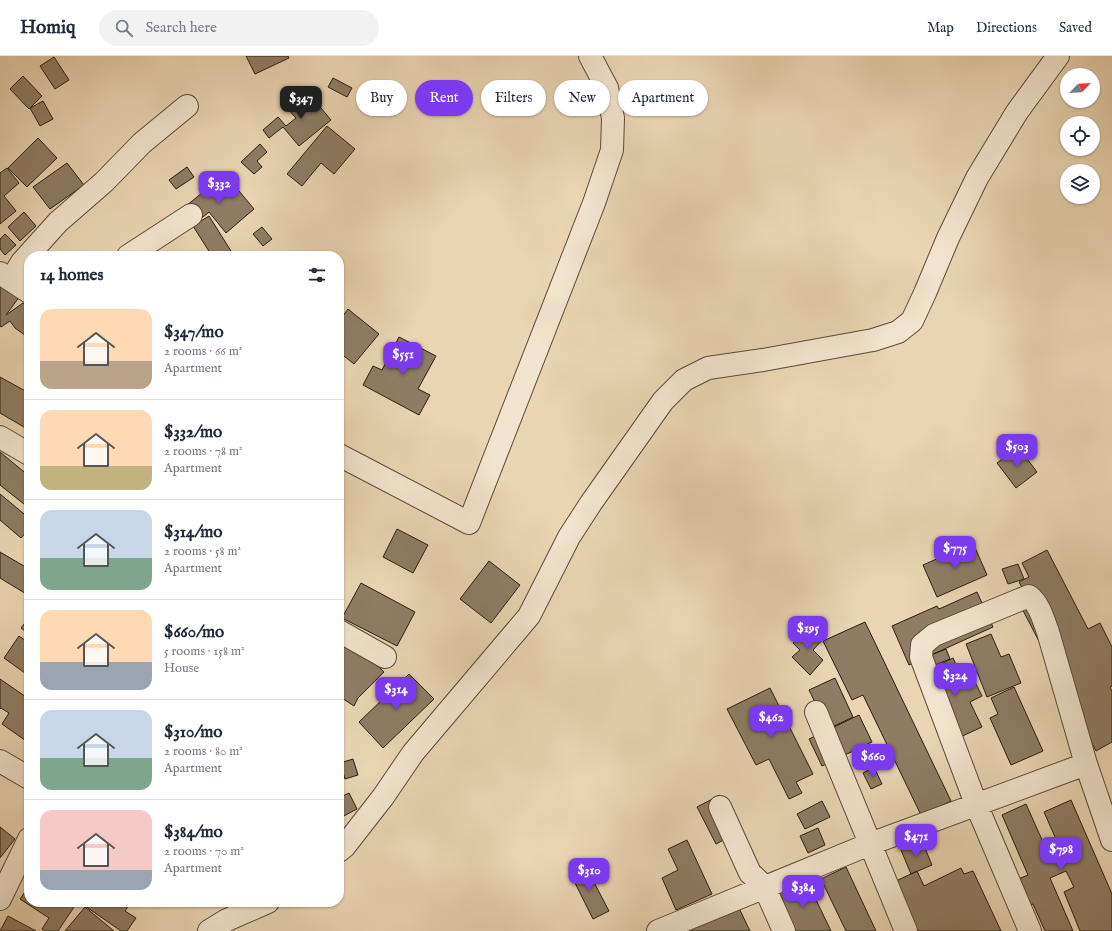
<!DOCTYPE html>
<html lang="en">
<head>
<meta charset="utf-8">
<style>
  body { margin:0; font-family:"IM FELL English",serif; background:#f2f2f3; color:#1f2937; height:100vh; display:flex; flex-direction:column; font-size:15px; white-space:nowrap }
  * { box-sizing:border-box; margin:0 }
  p { font-size:13px; color:#747a83 }
  .icon { flex:none; width:22px; height:22px; fill:none; stroke:currentColor; stroke-width:2; stroke-linecap:round; stroke-linejoin:round }
  .map { position:relative; flex:1; overflow:hidden }
  .panel { position:absolute; left:24px; top:195px; width:320px; height:656px; display:flex; flex-direction:column; background:#fff; border-radius:16px; box-shadow:0 1px 3px #0004 }
  .panel>* { flex:none }
  .banner { position:absolute; left:356px; top:24px; width:380px; height:36px; display:flex; gap:8px }
  .needle { width:26px; rotate:65deg }
  .controls { position:absolute; left:1060px; top:12px; display:grid; gap:8px }
  .controls a { display:grid; place-items:center; width:40px; height:40px; border-radius:50%; background:#fff; box-shadow:0 1px 3px #0004; font-size:20px }
  .price { position:absolute; translate:-50% -34px; padding:0 9px; border-radius:8px; background:#7c3aed; color:#fff; font-size:13px; line-height:26px; filter:drop-shadow(0 1px 2px #0008) }
  .price::after { content:''; position:absolute; left:50%; top:24px; width:12px; height:9px; margin-left:-6px; background:inherit; clip-path:polygon(0 0,100% 0,50% 100%) }
  .price.active { background:#222; color:#fff }
  ul { padding:0; list-style:none }
  li { display:flex; align-items:center; gap:12px; height:100px; padding:0 16px }
  li+li { border-top:1px solid #e0e1e3 }
  li span { display:grid; place-items:center; flex:none; width:112px; height:80px; border-radius:12px; color:#555 }
  li>.icon { margin-inline-start:auto }
  span .icon { width:48px; height:48px; fill:#fffc; stroke-width:1 }
  li b { font-size:17px }
  h2 { display:flex; justify-content:space-between; align-items:center; height:48px; padding:0 16px; font-size:17px }
  .tag { padding:0 14px; border-radius:18px; background:#fff; box-shadow:0 1px 3px #0004; font-size:14px; line-height:36px }
  .tag.active { background:#7c3aed; color:#fff }
  header { display:flex; align-items:center; gap:24px; box-sizing:border-box; height:56px; padding:0 20px; background:#fff; border-bottom:1px solid #e0e1e3 }
  header strong { font-size:19px }
  nav { display:flex; gap:22px; margin-inline-start:auto; font-size:14px }
  .search { width:280px; height:36px; background:#f2f2f3; display:flex; align-items:center; gap:10px; box-sizing:border-box; padding:0 14px; border-radius:22px; color:#747a83; font-size:15px }
  .map>svg:first-child { display:block }
  .building { fill:#8e7d64; stroke:#2b1e0f }
  .lines { fill:none; stroke-linecap:round; stroke-linejoin:round }
  .minor-casing { stroke:#5a4c38; stroke-width:24 }
  .minor { stroke:#f1e4cd; stroke-width:22 }
</style>
</head>
<body>
<header>
<strong>Homiq</strong>
<div class="search"><svg class="icon" aria-label="search" viewBox="0 0 24 24"><circle cx="10" cy="10" r="6"/><path d="M15 15l6 6"/></svg>Search here</div>
<nav><a>Map</a><a>Directions</a><a>Saved</a></nav>
</header>
<div class="map">
<svg width="1112" height="875" viewBox="0 0 1112 875">
  <rect width="100%" height="100%" fill="#e9d5b2"/>
  <filter id="stains"><feTurbulence type="fractalNoise" baseFrequency=".005" numOctaves="4"/><feColorMatrix values="0 0 0 0 .2 0 0 0 0 .09 0 0 0 0 .02 0 0 0 .5 -.17"/></filter>
  <radialGradient id="worn" r=".72"><stop offset=".6" stop-color="#630" stop-opacity="0"/><stop offset="1" stop-color="#630" stop-opacity=".3"/></radialGradient>
  <!-- building -->
  <path class="building" d="M246,0H288L289,2L255,18Z
    M54,1L69,24L55,33L40,10Z
    M23,20L42,40L29,53L10,33Z
    M333,22L352,32L347,41L328,31Z
    M306,34L331,64L299,90L283,71L269,82L263,74L278,61L286,70L296,62L286,51Z
    M43,45L53,63L40,70L30,52Z
    M327,70L355,93L334,118L321,107L302,130L287,118Z
    M38,82L57,102L27,131L8,112Z
    M260,88L267,96L257,105L262,111L254,118L241,106Z
    M67,107L84,129L50,153L33,131Z
    M187,111L194,121L176,133L169,124Z
    M7,112L19,127L4,140L16,155L0,168V117Z
    M224,117L254,153L226,177L209,156L192,170L180,155L214,127L213,126Z
    M24,156L36,170L20,185L8,171Z
    M209,160L231,195L223,200H212L193,170Z
    M262,171L272,183L263,190L253,178Z
    M5,178L16,189L5,199L0,193V183Z
    M0,220L23,236L6,259L23,247L29,251V282L15,272L10,265L1,271L0,270Z
    M348,253L379,278L354,308L339,296V265Z
    M399,281L436,300L418,333L430,339L419,359L363,329L373,310L382,314Z
    M0,321L29,337V374L0,357Z
    M1018,391L1037,416L1016,432L997,407Z
    M0,396L29,420V452L0,429Z
    M0,438L29,462V473L21,482L0,464Z
    M397,473L428,489L413,517L383,501Z
    M973,487L987,519L937,541L923,509Z
    M1047,494L1088,573L1100,567L1112,591V630L1110,631L1112,635V686L1096,695L1016,541L1025,537L1019,526L1029,521L1022,507Z
    M0,496L29,513L28,539L0,522Z
    M489,505L520,529L491,567L460,543Z
    M1018,508L1024,523L1008,528L1002,513Z
    M361,527L415,556L397,590L342,562Z
    M977,536L993,571L909,609L892,570L937,550L939,553Z
    M29,562V578L21,572Z
    M865,566L951,745L921,759L863,639L852,644L823,585Z
    M811,569L824,582L813,594L823,604L810,619L792,601L800,594L793,587Z
    M991,578L1001,601L1009,598L1021,627L987,641L966,588Z
    M19,580L29,587V620L4,602Z
    M339,587L378,610L384,616L358,642L354,650L339,640Z
    M946,593L950,603L930,611L926,601Z
    M953,602L964,626L973,622L982,640L970,646L982,671L956,683L925,616Z
    M409,618L434,643L383,692L359,666Z
    M835,622L853,661L828,673L809,634Z
    M0,623L29,643V687L2,668L9,657L1,652L0,653Z
    M1014,631L1043,695L1011,709L990,662L998,658L991,642Z
    M770,632L813,718L796,726L802,737L789,743L769,703L756,709L727,653Z
    M859,659L872,686L822,710L809,683Z
    M353,703L358,719L345,723L340,707Z
    M874,711L882,728L871,733L863,717Z
    M349,737L357,753L340,762L339,759V742Z
    M720,739L739,776L716,788L697,751Z
    M1071,744L1112,838V875H1080L1064,836L1074,831L1066,815L1050,822L1073,875H1045L1033,848L1027,850L1016,824L1028,819L1002,759L1026,748L1047,795L1059,790L1044,756Z
    M822,745L830,761L805,773L797,758Z
    M0,771L15,783L0,802Z
    M818,772L825,789L808,797L800,780Z
    M687,784L712,838L676,854L662,822L678,814L668,793Z
    M922,785L932,809L911,818L901,794Z
    M585,809L609,855L593,863L570,817Z
    M846,811L876,875H846L821,823Z
    M961,812L964,818L973,815L1001,875H899L896,825L917,815L924,830Z
    M806,823L831,875H793L776,838Z
    M29,830V846H73L76,848L58,875H45L42,873L49,862L20,843Z
    M87,846H131L125,855L136,862L127,875H121L85,850Z
    M737,848L750,875H680Z
    M85,851L114,875H65Z
    M8,860L36,875H0Z"/>
  <g class="lines">
    <!-- minor casing -->
    <g class="minor-casing">
      <path id="minor" d="M128,200L191,159
        M0,217L29,236
        M11,224L22,206L58,166L104,126L142,87L187,50
        M0,381L29,398
        M339,399L469,467L594,147L612,94L613,62L607,32L590,0
        M339,575L385,601
        M816,656L906,875
        M0,705L29,722
        M720,751L750,817L764,830L784,875
        M339,795L344,791L383,741L413,697L529,560L569,481L591,447L663,345L684,324L708,312L763,304L873,284L898,276L912,265L925,237L948,182L977,122L1017,56L1058,0
        M0,843L29,783
        M209,875L227,864L268,846
        M658,875L870,788L1086,708
        M1030,875L976,748L921,601L922,589L934,579L1029,540C1040,549 1043,563 1048,576L1086,708L1112,784"/>
    </g>
    <!-- minor -->
    <use href="#minor" class="minor"/>
  </g>
  <rect width="100%" height="100%" filter="url(#stains)"/>
  <rect width="100%" height="100%" fill="url(#worn)"/>
</svg>
<div class="controls">
<a><svg class="needle" viewBox="-14 -14 28 28"><path d="M0-13l5 13h-10z" fill="#e53935"/><path d="M0 13l5-13h-10z" fill="#747a83"/></svg></a>
<a><svg class="icon" aria-label="locate" viewBox="0 0 24 24"><circle cx="12" cy="12" r="6"/><path d="M12 2v4M12 18v4M2 12h4M18 12h4"/></svg></a>
<a><svg class="icon" aria-label="layers" viewBox="0 0 24 24"><path d="M12 4l9 5-9 5-9-5zM3 14l9 5 9-5"/></svg></a>
</div>
<b class="price active" style="left:301px;top:64px">$347</b>
<b class="price" style="left:219px;top:149px">$332</b>
<b class="price" style="left:403px;top:320px">$551</b>
<b class="price" style="left:1017px;top:412px">$503</b>
<b class="price" style="left:955px;top:514px">$775</b>
<b class="price" style="left:808px;top:594px">$195</b>
<b class="price" style="left:955px;top:641px">$324</b>
<b class="price" style="left:396px;top:655px">$314</b>
<b class="price" style="left:771px;top:683px">$462</b>
<b class="price" style="left:873px;top:722px">$660</b>
<b class="price" style="left:916px;top:802px">$471</b>
<b class="price" style="left:1061px;top:815px">$798</b>
<b class="price" style="left:589px;top:836px">$310</b>
<b class="price" style="left:803px;top:853px">$384</b>
<div class="banner">
<a class="tag">Buy</a>
<a class="tag active">Rent</a>
<a class="tag">Filters</a>
<a class="tag">New</a>
<a class="tag">Apartment</a>
</div>
<section class="panel">
<h2>14 homes<svg class="icon" aria-label="filters" viewBox="0 0 24 24"><path d="M4 7h16M4 17h16"/><circle cx="9" cy="7" r="2"/><circle cx="15" cy="17" r="2"/></svg></h2>
<ul>
<li><span style="background:linear-gradient(#ffd9b3 65%,#b9a48a 0)"><svg class="icon" aria-label="home" viewBox="0 0 24 24"><path d="M3 11l9-7 9 7M6 9v11h12V9"/></svg></span><div><b>$347/mo</b><p>2 rooms · 66 m²</p><p>Apartment</p></div></li>
<li><span style="background:linear-gradient(#ffd9b3 70%,#c2b280 0)"><svg class="icon" aria-label="home" viewBox="0 0 24 24"><path d="M3 11l9-7 9 7M6 9v11h12V9"/></svg></span><div><b>$332/mo</b><p>2 rooms · 78 m²</p><p>Apartment</p></div></li>
<li><span style="background:linear-gradient(#c9d6e8 60%,#7fa58c 0)"><svg class="icon" aria-label="home" viewBox="0 0 24 24"><path d="M3 11l9-7 9 7M6 9v11h12V9"/></svg></span><div><b>$314/mo</b><p>2 rooms · 58 m²</p><p>Apartment</p></div></li>
<li><span style="background:linear-gradient(#ffd9b3 65%,#9aa5b1 0)"><svg class="icon" aria-label="home" viewBox="0 0 24 24"><path d="M3 11l9-7 9 7M6 9v11h12V9"/></svg></span><div><b>$660/mo</b><p>5 rooms · 158 m²</p><p>House</p></div></li>
<li><span style="background:linear-gradient(#c9d6e8 60%,#7fa58c 0)"><svg class="icon" aria-label="home" viewBox="0 0 24 24"><path d="M3 11l9-7 9 7M6 9v11h12V9"/></svg></span><div><b>$310/mo</b><p>2 rooms · 80 m²</p><p>Apartment</p></div></li>
<li><span style="background:linear-gradient(#f6c9c9 75%,#9aa5b1 0)"><svg class="icon" aria-label="home" viewBox="0 0 24 24"><path d="M3 11l9-7 9 7M6 9v11h12V9"/></svg></span><div><b>$384/mo</b><p>2 rooms · 70 m²</p><p>Apartment</p></div></li>
</ul>
</section>
</div>
</body>
</html>
